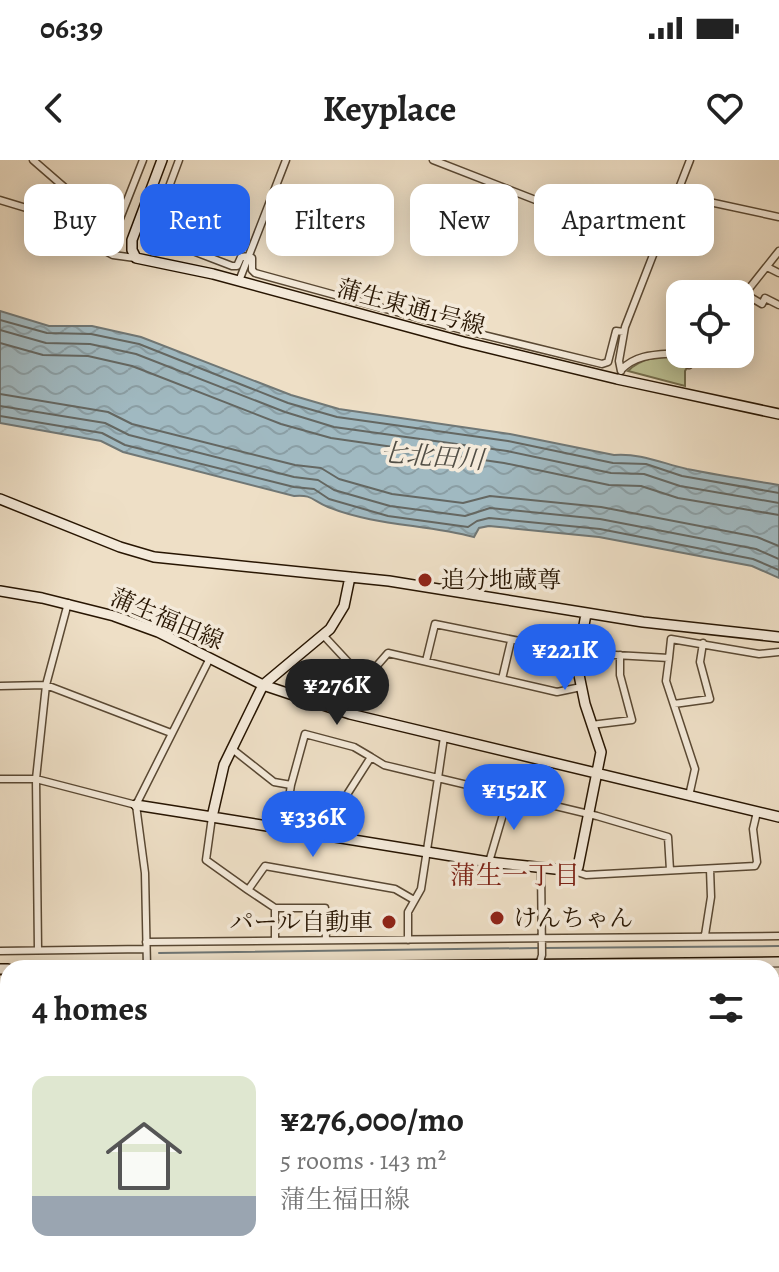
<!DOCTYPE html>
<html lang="en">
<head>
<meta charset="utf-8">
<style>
  body { margin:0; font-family:Alegreya,"Noto Serif JP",serif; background:#f2f2f2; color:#222; height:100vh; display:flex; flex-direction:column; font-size:30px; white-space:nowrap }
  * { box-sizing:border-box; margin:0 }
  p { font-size:26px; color:#767676 }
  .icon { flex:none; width:44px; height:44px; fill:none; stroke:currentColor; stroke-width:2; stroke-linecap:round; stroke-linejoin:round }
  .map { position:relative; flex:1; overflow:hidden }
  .details { position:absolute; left:0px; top:800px; width:780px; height:312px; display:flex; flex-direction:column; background:#fff; border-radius:24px 24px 0 0; box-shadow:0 4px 20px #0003 }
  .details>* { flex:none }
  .banner { position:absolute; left:24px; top:24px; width:732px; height:72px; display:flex; gap:16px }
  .controls { position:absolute; left:666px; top:120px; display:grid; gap:16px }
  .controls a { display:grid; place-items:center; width:88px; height:88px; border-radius:16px; background:#fff; box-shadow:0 4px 20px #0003; font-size:40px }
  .price { position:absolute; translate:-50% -68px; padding:0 18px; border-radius:28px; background:#2563eb; color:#fff; font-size:26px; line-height:52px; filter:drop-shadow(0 2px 4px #0008) }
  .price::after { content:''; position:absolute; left:50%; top:48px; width:24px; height:18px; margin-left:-12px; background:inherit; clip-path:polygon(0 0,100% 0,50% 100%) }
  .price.selected { background:#222; color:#fff }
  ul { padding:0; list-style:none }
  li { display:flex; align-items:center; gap:24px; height:200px; padding:0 32px }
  li span { display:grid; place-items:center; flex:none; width:224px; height:160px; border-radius:16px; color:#555 }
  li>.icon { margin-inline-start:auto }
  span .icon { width:96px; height:96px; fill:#fffc; stroke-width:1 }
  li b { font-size:34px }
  h2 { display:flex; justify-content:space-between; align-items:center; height:96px; padding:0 32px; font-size:34px }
  .pill { padding:0 28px; border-radius:16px; background:#fff; box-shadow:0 4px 20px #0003; font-size:28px; line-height:72px }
  .pill.selected { background:#2563eb; color:#fff }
  .status { display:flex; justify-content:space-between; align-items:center; height:56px; padding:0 40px; background:#fff; direction:ltr }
  .status svg { height:22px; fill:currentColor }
  header { display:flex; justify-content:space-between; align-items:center; height:104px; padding:0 32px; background:#fff; font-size:36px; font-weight:700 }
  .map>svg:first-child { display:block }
  .grass { fill:#bcc193; stroke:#726b4a; stroke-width:2 }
  .water { fill:url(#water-waves); stroke:#707775; stroke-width:2 }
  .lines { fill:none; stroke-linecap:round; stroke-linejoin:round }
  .shore { stroke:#646762; stroke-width:2 }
  .stream { stroke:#707775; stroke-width:2 }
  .street-casing { stroke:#594833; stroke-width:9 }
  .secondary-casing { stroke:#271502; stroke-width:12 }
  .street { stroke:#f4eada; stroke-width:6 }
  .secondary { stroke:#f4eada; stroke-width:9 }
  .rail-casing { stroke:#271502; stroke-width:5 }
  .rail { stroke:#f4eada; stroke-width:2; stroke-dasharray:6; stroke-linecap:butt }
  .poi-dot { fill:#8f2418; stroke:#f4eada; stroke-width:3 }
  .labels { text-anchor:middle; stroke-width:7; stroke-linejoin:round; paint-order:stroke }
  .street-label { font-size:24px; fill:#271502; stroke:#f4eada }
  .poi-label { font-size:24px; fill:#271502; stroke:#f4eada; text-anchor:start }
  .water-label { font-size:26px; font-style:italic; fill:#514e45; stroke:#f4eada }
  .neighbourhood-label { font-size:26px; fill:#7a1f14; stroke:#f4eada }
</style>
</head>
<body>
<div class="status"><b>06:39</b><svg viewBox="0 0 49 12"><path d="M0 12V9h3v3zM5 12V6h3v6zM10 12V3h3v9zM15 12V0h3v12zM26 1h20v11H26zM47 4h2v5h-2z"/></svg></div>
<header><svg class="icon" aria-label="back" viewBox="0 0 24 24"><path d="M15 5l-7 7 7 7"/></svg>Keyplace<svg class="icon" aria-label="heart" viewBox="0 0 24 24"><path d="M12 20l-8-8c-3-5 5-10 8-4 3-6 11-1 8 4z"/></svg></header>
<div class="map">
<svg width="779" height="1112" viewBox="0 0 779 1112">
  <defs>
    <pattern id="water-waves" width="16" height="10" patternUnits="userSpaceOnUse" patternTransform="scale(2)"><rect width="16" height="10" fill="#a0b9c1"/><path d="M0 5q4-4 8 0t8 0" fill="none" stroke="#8a9ea4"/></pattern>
  </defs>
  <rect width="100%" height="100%" fill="#eedfc6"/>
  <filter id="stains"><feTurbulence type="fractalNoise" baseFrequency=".0025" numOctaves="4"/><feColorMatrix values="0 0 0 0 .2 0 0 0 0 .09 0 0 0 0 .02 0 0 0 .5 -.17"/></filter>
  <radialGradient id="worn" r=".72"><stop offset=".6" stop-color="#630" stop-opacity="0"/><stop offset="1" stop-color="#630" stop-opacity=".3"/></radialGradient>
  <!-- grass -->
  <path class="grass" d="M694,195L685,211V226L628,211C646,193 669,198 694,195Z"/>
  <!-- water -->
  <path class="water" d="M0,151L49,166H92L141,177L291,235L339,249L510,274L614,295C641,293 661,303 687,309C717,315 748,320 779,325V418L752,406L599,377L489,366L479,368L474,377C426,364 375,366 328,347C313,341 312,334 294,336L123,292L101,281L0,263Z"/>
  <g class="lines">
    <!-- shore -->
    <path class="shore" d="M0,160L47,173L91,174L139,184L288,243L337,257L508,281L613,303L646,304L682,316L779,333
      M0,170L46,183L90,184L136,194L285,252L334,267L507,291L611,313L644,314L680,326L779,343
      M0,183L43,195L88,196L132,206L281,264L331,278L504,303L609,325L641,326L678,338L779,355
      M0,234L108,252L132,264L295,305L321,308L339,319L392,334L463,343L490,336L601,347L757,377L779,386
      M0,246L105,263L129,275L294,317L318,320L334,330L390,346L465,356L490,348L600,359L756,389L779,399
      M0,256L102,273L125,285L294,327L314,329L329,339L388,356L468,367L477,361L489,358L600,369L753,399L779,410"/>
    <!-- stream -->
    <path class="stream" d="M544,788L779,786
      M159,793L538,788"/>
    <!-- street casing -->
    <g class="street-casing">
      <path id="street" d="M33,0L94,53L119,61L143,0
        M179,0L151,75L232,106H237L241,97L249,96L252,98V110L255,113L459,169L602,204L608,202L616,171L624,172
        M433,0L656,87
        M677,35L779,57
        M0,40L109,73
        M27,49L113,95L135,98
        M767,107L779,113
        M239,121L286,0
        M745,134L762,144L765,138L779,145
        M740,140L779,91
        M689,205L697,194
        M621,210C637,193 658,195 680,193
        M621,211L619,201L625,167L690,0
        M324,476L350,504L367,517L388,493L557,532L581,527
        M669,498L666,521L695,609L689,636
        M426,501L435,464L579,493L669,498L671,479L759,494L779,492
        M502,519L511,481
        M0,526L46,525L171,573
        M674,544L710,539L700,502L703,483
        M350,554L354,533L367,517
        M591,565L632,560L620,515V495
        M231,588L274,622L291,625
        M371,597L384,605L438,618L444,577
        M0,619H36L136,645
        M212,657L206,700L248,730L265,706L395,729L414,740
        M284,669L291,625L305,574L354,587L371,597L348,633L340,678
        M489,702L509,634
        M574,711L586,715L755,706L757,702L753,669L757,652
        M248,730L275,748H325L326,780
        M275,748V781
        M705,775L711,737L710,709
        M408,780V752L421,729L438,618L597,656L668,677L670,710
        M146,782L779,776
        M38,790L36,619L46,525L68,443
        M0,791L146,789
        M539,805L542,795L541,709
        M147,808L145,713L136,645L210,498"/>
    </g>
    <!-- secondary casing -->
    <g class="secondary-casing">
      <path id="secondary" d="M162,0L132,80V90L136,98L213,114L464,182L617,219L779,254
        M0,339L120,387L154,397L389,421L643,462L779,477
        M350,417L344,446L330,469L263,525L224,605L212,657L489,702L574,711L578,707L601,592L585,544L579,515V493L586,454
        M0,431L42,438L114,456L158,472L263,525L350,554L779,657
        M136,645L212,657
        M200,808L779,802
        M0,809H8
        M772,812H779
        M0,820H8
        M156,1112V1104
        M423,1112V1104"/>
    </g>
    <!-- street -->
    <use href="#street" class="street"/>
    <!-- secondary -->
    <use href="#secondary" class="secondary"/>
    <!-- rail casing -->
    <g class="rail-casing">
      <path id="rail" d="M447,1104V1112"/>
    </g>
    <!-- rail -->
    <use href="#rail" class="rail"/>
  </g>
  <!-- markers -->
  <g class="poi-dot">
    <circle cx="425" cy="420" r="8"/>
    <circle cx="497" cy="758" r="8"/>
    <circle cx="389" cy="762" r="8"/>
  </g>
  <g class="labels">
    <!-- street labels -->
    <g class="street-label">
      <text transform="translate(411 147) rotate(15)" y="8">蒲生東通1号線</text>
      <text transform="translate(167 459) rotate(23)" y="8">蒲生福田線</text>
    </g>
    <!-- poi labels -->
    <g class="poi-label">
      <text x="441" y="428">追分地蔵尊</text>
      <text x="513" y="766">けんちゃん</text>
      <text x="373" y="770" text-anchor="end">パール自動車</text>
    </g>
    <!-- water labels -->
    <g class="water-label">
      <text transform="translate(432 296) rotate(4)" y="9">七北田川</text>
    </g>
    <!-- neighbourhood labels -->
    <g class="neighbourhood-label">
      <text x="515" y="724">蒲生一丁目</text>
    </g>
  </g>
  <rect width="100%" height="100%" filter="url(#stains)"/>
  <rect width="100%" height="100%" fill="url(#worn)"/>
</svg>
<div class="controls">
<a><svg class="icon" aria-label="locate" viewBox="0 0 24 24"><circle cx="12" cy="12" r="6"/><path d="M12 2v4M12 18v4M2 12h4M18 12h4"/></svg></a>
</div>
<b class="price" style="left:565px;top:532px">¥221K</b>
<b class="price selected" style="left:337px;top:567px">¥276K</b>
<b class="price" style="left:514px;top:672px">¥152K</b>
<b class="price" style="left:313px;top:699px">¥336K</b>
<div class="banner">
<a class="pill">Buy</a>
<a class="pill selected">Rent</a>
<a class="pill">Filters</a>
<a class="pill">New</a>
<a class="pill">Apartment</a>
</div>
<section class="details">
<h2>4 homes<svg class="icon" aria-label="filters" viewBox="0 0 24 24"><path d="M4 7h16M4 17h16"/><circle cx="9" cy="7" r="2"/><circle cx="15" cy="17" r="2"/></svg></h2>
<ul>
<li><span style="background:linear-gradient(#dfe7d0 75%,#9aa5b1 0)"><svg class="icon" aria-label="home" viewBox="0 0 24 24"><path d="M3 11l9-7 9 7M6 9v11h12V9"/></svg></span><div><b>¥276,000/mo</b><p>5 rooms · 143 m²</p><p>蒲生福田線</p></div></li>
</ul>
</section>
</div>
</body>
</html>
